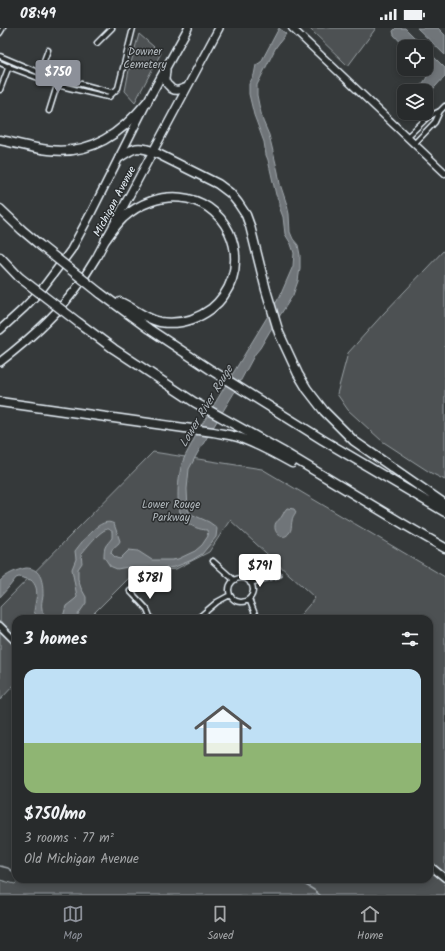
<!DOCTYPE html>
<html lang="en">
<head>
<meta charset="utf-8">
<style>
  body { margin:0; font-family:Kalam,sans-serif; background:#303334; color:#f1f3f6; height:100vh; display:flex; flex-direction:column; font-size:15px; white-space:nowrap }
  * { box-sizing:border-box; margin:0 }
  p { font-size:13px; color:#a5a7a9 }
  .icon { flex:none; width:22px; height:22px; fill:none; stroke:currentColor; stroke-width:2; stroke-linecap:round; stroke-linejoin:round }
  .map { position:relative; flex:1; overflow:hidden }
  .panel { position:absolute; left:12px; top:587px; width:421px; height:268px; display:flex; flex-direction:column; background:#282b2c; border-radius:12px; box-shadow:0 2px 6px #0003,0 0 0 1px #444748 }
  .panel>* { flex:none }
  .controls { position:absolute; left:397px; top:12px; display:grid; gap:8px }
  .controls a { display:grid; place-items:center; width:36px; height:36px; border-radius:8px; background:#282b2c; box-shadow:0 2px 6px #0003,0 0 0 1px #444748; font-size:20px }
  .price { position:absolute; translate:-50% -34px; padding:0 9px; border-radius:4px; background:#fff; color:#222; font-size:13px; line-height:26px; filter:drop-shadow(0 1px 2px #0008) }
  .price::after { content:''; position:absolute; left:50%; top:24px; width:12px; height:9px; margin-left:-6px; background:inherit; clip-path:polygon(0 0,100% 0,50% 100%) }
  .price.selected { background:#8c9099; color:#fff }
  ul { padding:0; list-style:none }
  li { display:grid; align-content:center; gap:8px; height:212px; padding:0 12px }
  li+li { border-top:1px solid #444748 }
  li span { display:grid; place-items:center; height:124px; border-radius:12px; color:#555 }
  li>.icon { margin-inline-start:auto }
  span .icon { width:72px; height:72px; fill:#fffc; stroke-width:1 }
  li b { font-size:17px }
  h2 { display:flex; justify-content:space-between; align-items:center; height:48px; padding:0 12px; font-size:17px }
  .status { display:flex; justify-content:space-between; align-items:center; height:28px; padding:0 20px; background:#282b2c; direction:ltr }
  .status svg { height:11px; fill:currentColor }
  .dock { display:flex; justify-content:space-around; align-items:center; height:56px; border-top:1px solid #444748; background:#282b2c; font-size:11px; color:#a5a7a9 }
  .dock a { display:grid; justify-items:center; gap:2px }
  .dock .selected { color:#8c9099 }
  .map>svg:first-child { display:block }
  .green { fill:#4d5152; stroke:#9aa1a5 }
  .water { fill:#707579; stroke:#a0a7ac }
  .lines { fill:none; stroke-linecap:round; stroke-linejoin:round }
  .stream { stroke:#a0a7ac; stroke-width:1.5 }
  .street-casing { stroke:#e8f1f8; stroke-width:7 }
  .secondary-casing { stroke:#e8f1f8; stroke-width:9 }
  .primary-casing { stroke:#e8f1f8; stroke-width:10 }
  .highway-casing { stroke:#e8f1f8; stroke-width:11 }
  .street { stroke:#2a2d2e; stroke-width:4 }
  .secondary { stroke:#2a2d2e; stroke-width:6 }
  .primary { stroke:#2a2d2e; stroke-width:7 }
  .highway { stroke:#2a2d2e; stroke-width:8 }
  .highway-bridge-casing { stroke:#e8f1f8; stroke-width:11; stroke-linecap:butt }
  .highway-bridge { stroke:#2a2d2e; stroke-width:8 }
  .labels { text-anchor:middle; stroke-width:3; stroke-linejoin:round; paint-order:stroke }
  .park-label { font-size:11px; fill:#b2b9be; stroke:#2a2d2e }
  .street-label { font-size:11px; fill:#e8f1f8; stroke:#2a2d2e }
  .water-label { font-size:12px; font-style:italic; fill:#acb3b8; stroke:#2a2d2e }
</style>
</head>
<body>
<div class="status"><b>08:49</b><svg viewBox="0 0 49 12"><path d="M0 12V9h3v3zM5 12V6h3v6zM10 12V3h3v9zM15 12V0h3v12zM26 1h20v11H26zM47 4h2v5h-2z"/></svg></div>
<div class="map">
<svg width="445" height="867" viewBox="0 0 445 867">
  <rect width="100%" height="100%" fill="#35393a"/>
  <filter id="ink" filterUnits="userSpaceOnUse"><feTurbulence type="fractalNoise" baseFrequency=".025" numOctaves="2"/><feDisplacementMap in="SourceGraphic" scale="8" xChannelSelector="R" yChannelSelector="G"/><feConvolveMatrix kernelMatrix="1 2 1 2 8 2 1 2 1" color-interpolation-filters="sRGB"/></filter>
  <g filter="url(#ink)">
    <!-- green -->
    <path class="green" d="M309,0H376L348,38Z
      M139,6L161,25L135,74L125,63L129,42Z
      M445,221V452L431,445L414,434L382,413L348,382L337,366L348,325L384,285Z
      M153,424L262,441L445,549V867H0V852L15,856L20,851H429V591H297L315,570L230,492L209,524L176,541L135,544L91,588L93,591H16V655L0,672V579Z"/>
    <!-- water -->
    <path class="water" d="M279,0L286,6L276,19L257,57V67L259,77L263,93L269,107L278,144L280,156L287,177L289,186L290,204L293,211L298,217L300,227V240L298,253L293,267L270,303L260,320L255,326L234,365L197,426L189,441L187,461L188,482L191,486L209,494L216,499L217,501L216,509L202,526L192,532L175,539L156,541L147,540H134L128,539L117,541L112,539L110,538L104,529C104,517 106,518 112,510V503C111,503 110,502 109,501C101,500 86,521 81,526L82,535L78,541V551L81,560L86,569V575L75,591H62L63,589L66,578L75,571L77,569L72,541L76,531L75,523C82,514 101,487 114,496L120,513C118,518 111,519 111,525L115,529L120,531L129,522L138,523L152,532H172L178,531L195,523L202,517L208,508L207,502C200,502 190,498 185,493C174,484 178,445 183,433C186,425 191,418 194,411C202,395 212,381 221,365L280,268L293,238L294,225L291,216L285,206L283,189L280,181V175L276,167L268,132L266,127L264,114L254,87L249,66V56L254,47L256,37L261,34Z
      M396,0H405L424,19H405L394,7L393,3Z
      M417,0H438L445,7V27Z
      M426,21L445,40V48L426,69V63H414C421,57 428,52 428,43L426,41Z
      M287,480L294,481L296,484C294,487 292,490 292,493C291,497 292,502 289,505C284,513 274,506 275,498C275,493 280,492 282,488C284,485 284,483 287,480Z
      M26,540C42,540 43,555 43,568C42,572 41,577 42,581C42,585 46,588 49,591H39L34,584C35,572 41,561 31,552L19,549L16,550L9,559L0,569V553C7,546 16,542 26,540Z"/>
    <g class="lines">
      <!-- stream -->
      <path class="stream" d="M0,838L8,840L16,846
        M60,851L69,854L76,851
        M296,851L314,862L320,867"/>
      <!-- street casing -->
      <g class="street-casing">
        <path id="street" d="M0,5L3,0
          M97,15L112,0
          M0,28L40,45L111,64L114,63
          M0,35L9,39L57,57L103,68L109,69L118,60L133,0
          M39,46L48,22
          M0,62L9,38
          M49,83L59,51
          M440,83L445,78
          M407,109L428,89L440,83L435,94L414,116
          M213,533L234,552
          M229 562a12 12 0 1 1 24 0a12 12 0 1 1-24 0Z
          M250,555L279,547
          M130,563L147,581L151,591
          M249,571L257,591
          M197,591L217,574L230,567"/>
      </g>
      <!-- secondary casing -->
      <g class="secondary-casing">
        <path id="secondary" d="M292,0L445,145
          M0,598L16,614
          M429,837L445,850"/>
      </g>
      <!-- primary casing -->
      <g class="primary-casing">
        <path id="primary" d="M166,42C166,45 165,49 165,52C166,54 167,57 169,58C174,65 180,62 187,59
          M0,302L24,280L42,261L60,237L71,222L91,185L147,74L188,0
          M0,334C30,311 59,285 81,254C86,246 91,238 96,230L219,0"/>
      </g>
      <!-- highway casing -->
      <g class="highway-casing">
        <path id="highway" d="M0,112C16,115 32,120 49,122C91,127 121,106 147,74
          M120,129C133,121 136,117 152,123L218,156L230,165L238,175L246,187L250,198L266,262L279,305L298,346L307,361L324,383L354,413L445,476
          M0,181L22,202L41,218
          M106,211C111,204 117,196 123,190C156,160 208,161 229,204C236,219 237,235 232,251C228,263 221,273 211,281C196,292 179,297 160,294C145,291 134,280 120,274
          M0,229L19,249
          M100,265L149,301L211,342L323,412L445,484
          M79,295L114,321L194,374L282,423L405,497L445,520
          M0,374L213,404C222,406 232,407 241,410C259,417 276,426 292,435"/>
      </g>
      <!-- street -->
      <use href="#street" class="street"/>
      <!-- secondary -->
      <use href="#secondary" class="secondary"/>
      <!-- primary -->
      <use href="#primary" class="primary"/>
      <!-- highway -->
      <use href="#highway" class="highway"/>
      <!-- highway-bridge casing -->
      <g class="highway-bridge-casing">
        <path id="highway-bridge" d="M41,218L100,265
          M19,249L79,295"/>
      </g>
      <!-- highway-bridge -->
      <use href="#highway-bridge" class="highway-bridge"/>
    </g>
  </g>
  <g class="labels">
    <!-- park labels -->
    <g class="park-label">
      <text x="145" y="27">Downer<tspan x="145" dy="13">Cemetery</tspan></text>
      <text x="171" y="480">Lower Rouge<tspan x="171" dy="13">Parkway</tspan></text>
    </g>
    <!-- street labels -->
    <g class="street-label">
      <text transform="translate(114 173) rotate(-62)" y="4">Michigan Avenue</text>
    </g>
    <!-- water labels -->
    <g class="water-label">
      <text transform="translate(206 378) rotate(-59)" y="4">Lower River Rouge</text>
    </g>
  </g>
</svg>
<div class="controls">
<a><svg class="icon" aria-label="locate" viewBox="0 0 24 24"><circle cx="12" cy="12" r="6"/><path d="M12 2v4M12 18v4M2 12h4M18 12h4"/></svg></a>
<a><svg class="icon" aria-label="layers" viewBox="0 0 24 24"><path d="M12 4l9 5-9 5-9-5zM3 14l9 5 9-5"/></svg></a>
</div>
<b class="price selected" style="left:58px;top:66px">$750</b>
<b class="price" style="left:260px;top:560px">$791</b>
<b class="price" style="left:150px;top:572px">$781</b>
<section class="panel">
<h2>3 homes<svg class="icon" aria-label="filters" viewBox="0 0 24 24"><path d="M4 7h16M4 17h16"/><circle cx="9" cy="7" r="2"/><circle cx="15" cy="17" r="2"/></svg></h2>
<ul>
<li><span style="background:linear-gradient(#bfe0f5 60%,#8fb573 0)"><svg class="icon" aria-label="home" viewBox="0 0 24 24"><path d="M3 11l9-7 9 7M6 9v11h12V9"/></svg></span><div><b>$750/mo</b><p>3 rooms · 77 m²</p><p>Old Michigan Avenue</p></div></li>
</ul>
</section>
</div>
<nav class="dock">
<a class="selected"><svg class="icon" aria-label="map" viewBox="0 0 24 24"><path d="M3 6l6-2 6 2 6-2v14l-6 2-6-2-6 2zM9 4v14M15 6v14"/></svg>Map</a>
<a><svg class="icon" aria-label="saved" viewBox="0 0 24 24"><path d="M7 4h10v16l-5-4-5 4z"/></svg>Saved</a>
<a><svg class="icon" aria-label="home" viewBox="0 0 24 24"><path d="M3 11l9-7 9 7M6 9v11h12V9"/></svg>Home</a>
</nav>
</body>
</html>
